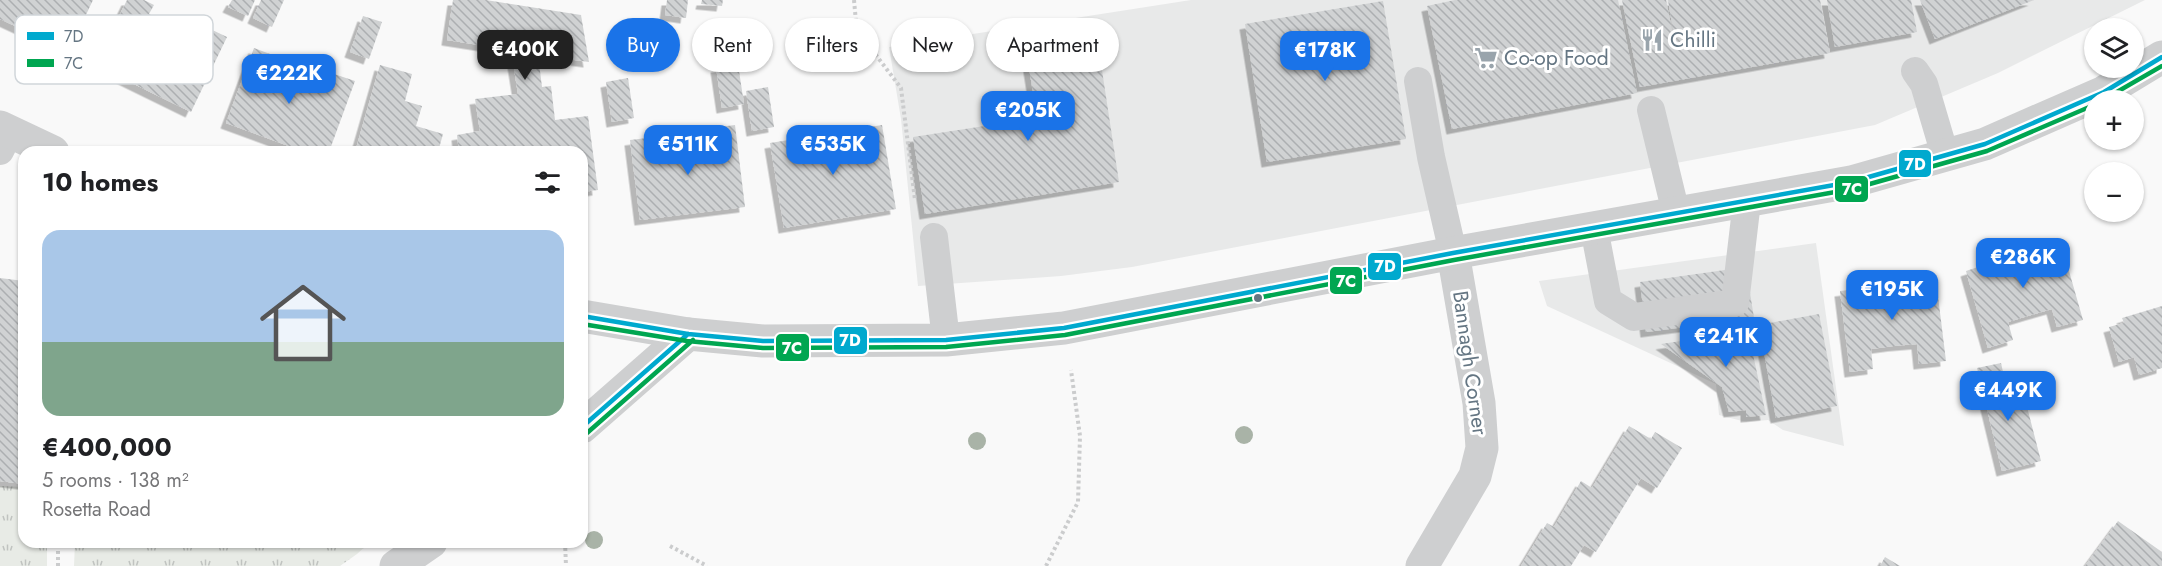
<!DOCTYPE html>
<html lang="en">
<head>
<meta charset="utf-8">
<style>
  body { margin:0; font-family:Jost,sans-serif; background:#f2f2f2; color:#202124; height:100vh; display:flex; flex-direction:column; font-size:22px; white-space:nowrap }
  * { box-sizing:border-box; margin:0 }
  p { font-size:20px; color:#757577 }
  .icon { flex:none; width:33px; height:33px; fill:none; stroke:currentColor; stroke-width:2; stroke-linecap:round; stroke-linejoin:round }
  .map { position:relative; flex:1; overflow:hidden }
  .side { position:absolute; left:18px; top:146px; width:570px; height:402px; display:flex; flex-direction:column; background:#fff; border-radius:18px; box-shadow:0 2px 4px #0004 }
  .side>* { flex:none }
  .hud { position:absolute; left:606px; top:18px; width:570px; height:54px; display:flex; gap:12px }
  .buttons { position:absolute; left:2084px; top:18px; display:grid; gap:12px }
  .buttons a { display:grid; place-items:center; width:60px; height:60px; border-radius:50%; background:#fff; box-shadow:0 2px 4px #0004; font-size:30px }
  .price { position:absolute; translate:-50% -51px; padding:0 14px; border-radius:12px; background:#1a73e8; color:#fff; font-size:20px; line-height:39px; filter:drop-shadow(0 2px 3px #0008) }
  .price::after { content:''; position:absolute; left:50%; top:36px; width:18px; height:14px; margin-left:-9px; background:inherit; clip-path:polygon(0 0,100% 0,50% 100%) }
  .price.current { background:#222; color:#fff }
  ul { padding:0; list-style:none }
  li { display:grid; align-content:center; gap:12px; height:318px; padding:0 24px }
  li span { display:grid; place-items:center; height:186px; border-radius:18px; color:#555 }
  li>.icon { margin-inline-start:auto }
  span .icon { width:108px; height:108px; fill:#fffc; stroke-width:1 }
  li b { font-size:26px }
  h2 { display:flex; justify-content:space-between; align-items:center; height:72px; padding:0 24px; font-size:26px }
  .pill { padding:0 21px; border-radius:27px; background:#fff; box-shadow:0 2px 4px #0004; font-size:21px; line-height:54px }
  .pill.current { background:#1a73e8; color:#fff }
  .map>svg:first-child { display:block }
  .built { fill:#e8e9e9 }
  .grass { fill:url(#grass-tufts) }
  .building { fill:url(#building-back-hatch); filter:url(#shadow) }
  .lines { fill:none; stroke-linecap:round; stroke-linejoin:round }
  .path { stroke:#cbcccd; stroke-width:4; stroke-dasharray:3 3; stroke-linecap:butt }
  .service { stroke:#cecfd0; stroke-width:28 }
  .minor { stroke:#cecfd0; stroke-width:33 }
  .tertiary { stroke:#cecfd0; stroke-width:33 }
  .bus-1-casing { stroke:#fff; stroke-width:9 }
  .bus-2-casing { stroke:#fff; stroke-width:9 }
  .bus-1 { stroke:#00a9ce; stroke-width:4.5 }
  .bus-2 { stroke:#00a651; stroke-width:4.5 }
  .tree { fill:#a9b3a7 }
  .bus-dot { fill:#657683; stroke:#fff; stroke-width:2 }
  .labels { text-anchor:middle; stroke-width:6; stroke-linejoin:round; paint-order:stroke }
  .poi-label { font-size:21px; fill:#657683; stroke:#fff; text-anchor:start }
  .street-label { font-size:21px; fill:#657683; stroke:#fff }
  .key { fill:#fff; stroke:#d1d6da; stroke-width:1.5 }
  .key-label { font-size:16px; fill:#657683 }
  .line-badge { stroke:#fff; stroke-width:2 }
  .badge-label { font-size:16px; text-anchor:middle; font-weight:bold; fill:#fff }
</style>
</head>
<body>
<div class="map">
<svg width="2162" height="566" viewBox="0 0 2162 566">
  <defs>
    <pattern id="grass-tufts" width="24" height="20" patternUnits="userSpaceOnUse" patternTransform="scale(1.5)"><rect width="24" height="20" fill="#e8ebe6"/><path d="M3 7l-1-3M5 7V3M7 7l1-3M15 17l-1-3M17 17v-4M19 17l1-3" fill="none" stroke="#c0c3c0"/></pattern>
    <pattern id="building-back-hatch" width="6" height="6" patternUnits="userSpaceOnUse" patternTransform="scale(1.5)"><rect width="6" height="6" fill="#d0d2d3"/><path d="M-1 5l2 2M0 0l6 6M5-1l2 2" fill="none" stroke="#acafb1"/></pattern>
    <filter id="shadow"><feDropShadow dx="-5.5" dy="5.5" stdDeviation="0" flood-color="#0004"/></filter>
  </defs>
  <rect width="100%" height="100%" fill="#f9f9f9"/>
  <!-- built -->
  <path class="built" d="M1191,0H2145L1998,73L1875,125L1132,267L1061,276L918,286L901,119L889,47Z
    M1816,243L1844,446L1783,430L1768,420L1746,422L1719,415L1716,384L1547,306L1539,281Z"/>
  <!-- grass -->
  <path class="grass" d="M0,486L24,487V542H47V566H0Z
    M75,542H370L357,554L340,566H74Z"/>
  <!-- building -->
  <path class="building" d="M0,0H93L69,51L0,19Z
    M127,0H144L154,5L149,14L199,39L204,26L227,37L191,112L95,65Z
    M232,0H255L248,16L228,7Z
    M261,0H284L272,27L253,18Z
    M453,0H486L581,15L589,62L538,55L542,87L551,86L555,120L588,116L598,190L582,192V152H459L457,135L480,131L475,99L518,94L511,50L447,40Z
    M667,0H688L686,18L665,15Z
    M702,0H723L722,6L701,4Z
    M1455,0H1618L1637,93L1452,129L1427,6Z
    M1622,0H1666L1676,49L1668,0H1820L1830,53L1640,87Z
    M1827,0H1911L1917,32L1835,47Z
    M1920,0H2034L1935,39Z
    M1383,1L1406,139L1267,162L1245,24Z
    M363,16L382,22L369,59L350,52Z
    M1098,44L1119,182L925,214L913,137L1037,118L1027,55Z
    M254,48L278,57L275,67L327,86L331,73L355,81L329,152H305L226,123Z
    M738,64L744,104L722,108L716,67Z
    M380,65L412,74L405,101L422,106L416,126L443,134L438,152H355Z
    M628,78L634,118L612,122L606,82Z
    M768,87L774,127L752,131L746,91Z
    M735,125L745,207L640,220L630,140L656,137L658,148L712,142L711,128Z
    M882,125L896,209L784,228L770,143Z
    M2042,241L2043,247L2061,243L2083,320L2057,327L2052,309L2031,315L2008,322L2013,340L1988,348L1966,271L1984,265L1982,259Z
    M1746,267L1754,318L1646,332L1640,282Z
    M0,278L24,281V484L0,481Z
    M1912,279V283L1936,280L1946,361L1919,364L1917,344L1893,346L1871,349L1873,369L1850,372L1840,291L1858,289L1857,285Z
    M2162,306V368L2139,375L2134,357L2119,362L2109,327L2124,323L2122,318Z
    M1819,314L1837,406L1776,418L1759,325Z
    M1748,331L1766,415L1746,417V410L1729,412L1722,387L1661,344Z
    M2001,363L2011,408L2026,403L2041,461L2002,471L1977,368Z
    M1629,426L1651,439L1655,432L1682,448L1657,488L1641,478L1596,552L1584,545L1571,566H1521L1547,523L1554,527L1581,481L1592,488Z
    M2118,521L2162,552V566H2085Z
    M1885,557L1900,566H1880Z"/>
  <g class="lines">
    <!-- path -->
    <path class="path" d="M854,0L856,22L866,42L901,88L915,200
      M565,542L566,566
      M670,546L707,566
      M58,566V542
      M1046,566L1078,502L1080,436L1071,370"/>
    <!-- service -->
    <path class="service" d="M1915,71L1924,84L1945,155
      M1418,81L1431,157L1453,253
      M1651,110L1676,213
      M0,151L10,131
      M1594,228L1608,301L1634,317L1735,303L1747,201
      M934,237L946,340"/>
    <!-- minor -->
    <path class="minor" d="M582,427L688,334
      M396,566L431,542
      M1422,566L1475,476L1482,448L1479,403L1453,253"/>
    <!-- tertiary -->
    <path class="tertiary" d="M0,127L53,152
      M582,316L688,334L763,341L946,340L1064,328L1453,253L1851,182L1985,144L2104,92L2162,57"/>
    <!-- bus-1 casing -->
    <g class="bus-1-casing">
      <path id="bus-1" d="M582,316L688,334L763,341L946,340L1064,328L1453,253L1851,182L1985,144L2104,92L2162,57
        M582,427L688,334"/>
    </g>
    <!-- bus-2 casing -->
    <g class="bus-2-casing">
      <path id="bus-2" d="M2103,100L2162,66
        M582,324L687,341L763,348L946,347L1065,335L1454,260L1852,189L1987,151L2094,105
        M587,433L693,340"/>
    </g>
    <!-- bus-1 -->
    <use href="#bus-1" class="bus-1"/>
    <!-- bus-2 -->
    <use href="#bus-2" class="bus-2"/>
  </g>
  <!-- trees -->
  <g class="tree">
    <circle cx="1244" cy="435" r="9"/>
    <circle cx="977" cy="441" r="9"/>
    <circle cx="594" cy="540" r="9"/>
  </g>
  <!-- icons -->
  <defs>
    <g id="restaurant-bare" transform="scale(1.8)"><path d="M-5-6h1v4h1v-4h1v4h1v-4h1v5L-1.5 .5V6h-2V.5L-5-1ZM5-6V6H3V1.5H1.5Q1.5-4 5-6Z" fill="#99a4ac" stroke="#fff" stroke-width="2.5" paint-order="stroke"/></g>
    <g id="supermarket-bare" transform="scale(1.8)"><path d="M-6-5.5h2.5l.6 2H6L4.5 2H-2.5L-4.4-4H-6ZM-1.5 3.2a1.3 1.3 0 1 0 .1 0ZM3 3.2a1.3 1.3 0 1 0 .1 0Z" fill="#99a4ac" stroke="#fff" stroke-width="2.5" paint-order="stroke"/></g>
  </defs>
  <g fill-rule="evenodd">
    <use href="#restaurant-bare" x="1652" y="40"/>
    <use href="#supermarket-bare" x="1486" y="58"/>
  </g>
  <!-- markers -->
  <circle class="bus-dot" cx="1258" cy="298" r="5"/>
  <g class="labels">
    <!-- poi labels -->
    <g class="poi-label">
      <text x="1670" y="47">Chilli</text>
      <text x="1504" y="65">Co-op Food</text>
    </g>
    <!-- street labels -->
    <g class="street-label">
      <text transform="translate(1470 363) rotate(82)" y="7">Bannagh Corner</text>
    </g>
  </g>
  <!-- legend -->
  <rect x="15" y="15" width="198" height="69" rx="9" class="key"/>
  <rect x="27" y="32" width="27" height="8" fill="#00a9ce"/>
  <rect x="27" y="59" width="27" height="8" fill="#00a651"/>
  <g class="key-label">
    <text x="64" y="42">7D</text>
    <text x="64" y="69">7C</text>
  </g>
  <g class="line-badge">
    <rect x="1898" y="149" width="34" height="29" rx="6" fill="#00a9ce"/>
    <rect x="1834" y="175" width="35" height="28" rx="6" fill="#00a651"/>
    <rect x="1367" y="252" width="35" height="29" rx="6" fill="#00a9ce"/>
    <rect x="1329" y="266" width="34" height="29" rx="6" fill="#00a651"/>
    <rect x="833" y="326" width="35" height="29" rx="6" fill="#00a9ce"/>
    <rect x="775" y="333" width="35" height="29" rx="6" fill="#00a651"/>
  </g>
  <g class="badge-label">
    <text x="1915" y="170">7D</text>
    <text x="1852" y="195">7C</text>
    <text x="1385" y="272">7D</text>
    <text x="1346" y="287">7C</text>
    <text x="850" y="346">7D</text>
    <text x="792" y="354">7C</text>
  </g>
</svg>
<div class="buttons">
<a><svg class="icon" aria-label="layers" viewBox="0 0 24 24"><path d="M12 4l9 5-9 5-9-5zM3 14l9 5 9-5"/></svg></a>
<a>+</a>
<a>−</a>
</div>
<b class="price current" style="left:525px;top:81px">€400K</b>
<b class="price" style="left:1325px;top:82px">€178K</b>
<b class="price" style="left:289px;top:105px">€222K</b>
<b class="price" style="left:1028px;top:142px">€205K</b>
<b class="price" style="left:688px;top:176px">€511K</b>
<b class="price" style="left:833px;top:176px">€535K</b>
<b class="price" style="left:2023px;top:289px">€286K</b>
<b class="price" style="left:1892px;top:321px">€195K</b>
<b class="price" style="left:1726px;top:368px">€241K</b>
<b class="price" style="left:2008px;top:422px">€449K</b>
<div class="hud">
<a class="pill current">Buy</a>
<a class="pill">Rent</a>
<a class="pill">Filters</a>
<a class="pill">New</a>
<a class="pill">Apartment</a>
</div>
<section class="side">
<h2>10 homes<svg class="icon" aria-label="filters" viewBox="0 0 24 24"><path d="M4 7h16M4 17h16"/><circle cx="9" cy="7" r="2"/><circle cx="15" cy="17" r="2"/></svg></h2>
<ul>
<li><span style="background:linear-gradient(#a9c7e8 60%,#7fa58c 0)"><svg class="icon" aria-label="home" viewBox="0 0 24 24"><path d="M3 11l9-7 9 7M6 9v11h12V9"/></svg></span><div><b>€400,000</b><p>5 rooms · 138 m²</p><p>Rosetta Road</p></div></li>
</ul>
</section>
</div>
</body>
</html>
